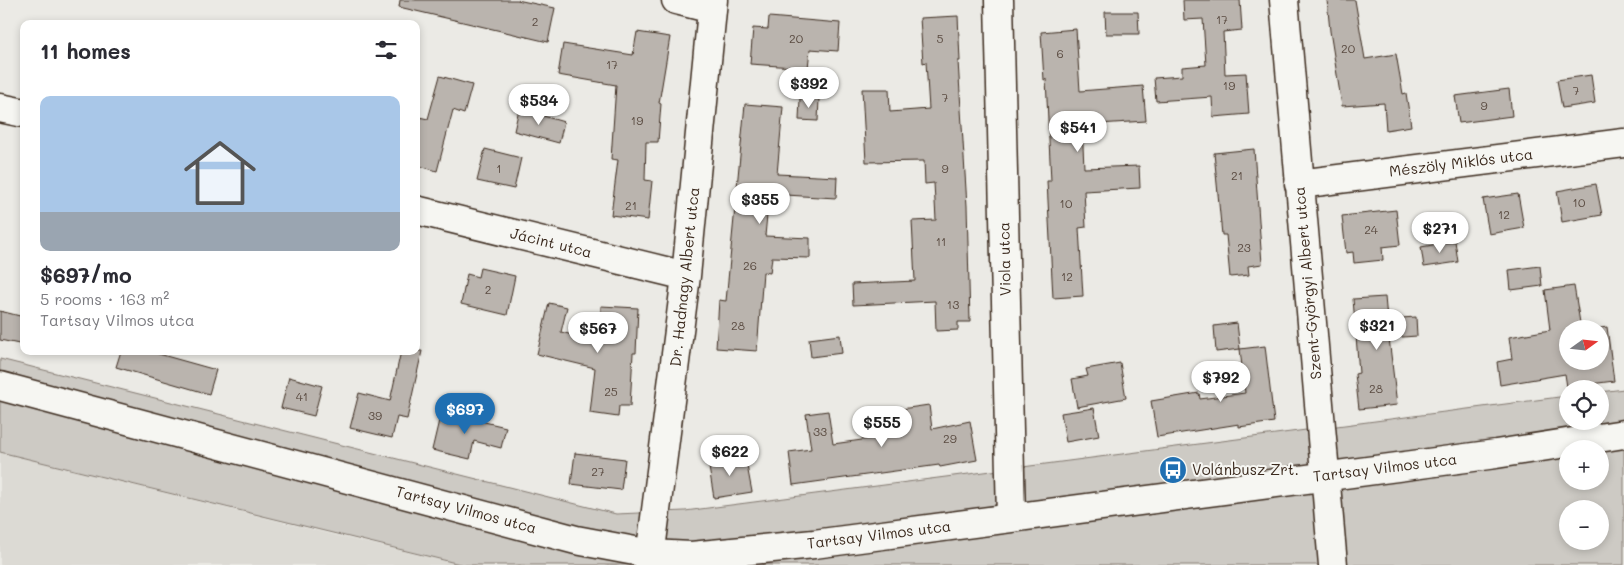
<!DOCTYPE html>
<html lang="en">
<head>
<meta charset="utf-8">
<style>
  body { margin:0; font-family:Mali,sans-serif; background:#f2f2f3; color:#2b2b33; height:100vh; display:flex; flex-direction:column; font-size:19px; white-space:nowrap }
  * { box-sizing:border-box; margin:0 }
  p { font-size:16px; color:#7c7c81 }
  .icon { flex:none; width:28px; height:28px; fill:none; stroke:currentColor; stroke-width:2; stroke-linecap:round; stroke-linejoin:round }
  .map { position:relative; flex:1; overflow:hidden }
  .sheet { position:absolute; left:20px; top:20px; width:400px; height:335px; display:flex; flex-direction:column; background:#fff; border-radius:10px; box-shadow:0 2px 8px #0003 }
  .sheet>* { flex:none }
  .needle { width:32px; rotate:75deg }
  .fabs { position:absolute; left:1559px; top:320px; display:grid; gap:10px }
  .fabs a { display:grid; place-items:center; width:50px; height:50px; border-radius:50%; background:#fff; box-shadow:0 2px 8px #0003; font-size:25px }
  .price { position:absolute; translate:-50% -42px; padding:0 11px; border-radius:18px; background:#fff; color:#222; font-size:16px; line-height:32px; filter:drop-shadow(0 1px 2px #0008) }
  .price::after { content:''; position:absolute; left:50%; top:30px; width:15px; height:11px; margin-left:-8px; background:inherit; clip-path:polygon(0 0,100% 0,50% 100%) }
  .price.current { background:#1f6fb2; color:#fff }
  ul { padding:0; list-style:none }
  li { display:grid; align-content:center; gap:10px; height:265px; padding:0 20px }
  li span { display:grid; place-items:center; height:155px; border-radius:10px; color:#555 }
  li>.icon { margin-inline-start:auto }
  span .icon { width:90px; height:90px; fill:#fffc; stroke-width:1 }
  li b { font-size:21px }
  h2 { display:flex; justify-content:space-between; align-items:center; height:60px; padding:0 20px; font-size:21px }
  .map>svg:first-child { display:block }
  .built { fill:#dcdad4 }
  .green { fill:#cdcac4; stroke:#847a71; fill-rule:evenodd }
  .building { fill:#bab4ae; stroke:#3b2a1e }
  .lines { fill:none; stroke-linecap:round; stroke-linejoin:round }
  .minor-casing { stroke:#3b2a1e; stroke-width:31 }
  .major-casing { stroke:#3b2a1e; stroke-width:31 }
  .minor { stroke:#f6f6f2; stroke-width:28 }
  .major { stroke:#f6f6f2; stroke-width:28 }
  .labels { text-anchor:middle; stroke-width:4; stroke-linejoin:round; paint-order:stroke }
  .number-label { font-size:12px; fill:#5b4c42 }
  .street-label { font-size:15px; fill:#3b2a1e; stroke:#f6f6f2 }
  .poi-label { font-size:15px; fill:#3b2a1e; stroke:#f6f6f2; text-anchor:start }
</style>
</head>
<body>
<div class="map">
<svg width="1624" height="565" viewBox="0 0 1624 565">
  <rect width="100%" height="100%" fill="#ebeae5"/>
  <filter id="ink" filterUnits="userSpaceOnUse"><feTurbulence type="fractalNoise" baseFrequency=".02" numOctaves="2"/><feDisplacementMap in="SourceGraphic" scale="10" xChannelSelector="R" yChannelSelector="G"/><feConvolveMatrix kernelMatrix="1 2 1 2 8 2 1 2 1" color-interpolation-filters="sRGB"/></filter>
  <g filter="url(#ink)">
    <!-- built -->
    <path class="built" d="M0,452L347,538L464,565H0Z"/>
    <!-- green -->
    <path class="green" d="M0,359L616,514L685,511L1567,396L1568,421H1600V392L1624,389V565H464L0,452ZM1568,449H1600V481H1568ZM1568,509H1600V541H1568Z"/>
    <!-- building -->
    <path class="building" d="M400,0H517L555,8L548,42L399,7Z
      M1183,0H1240L1242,30L1223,32L1225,74L1246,73L1249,114L1213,117L1212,97L1156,101L1154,78L1182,76V67L1206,65L1203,19L1184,20Z
      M1327,0H1355L1365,59L1396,54L1403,94L1406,93L1411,126L1386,130L1384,103L1342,106L1330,31Z
      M1105,12H1138L1139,34H1106Z
      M958,16L960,61H958L967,206L970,322H958V330L936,331L935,301L853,305L852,284L915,281L912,221L936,220L934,183L925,184L924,161L866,162L862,89H889L890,112L929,109L926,62L923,63L920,18Z
      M769,17L840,23L838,51L810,49L808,68L750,64L753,28L768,29Z
      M1076,29L1080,91L1143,86L1146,121L1082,125L1084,168L1139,166L1140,188L1084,191L1086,227L1079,228L1083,296L1053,298L1047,181H1051L1046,79L1044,80L1041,32Z
      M637,32L670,37L659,103L661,104L658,142H646L645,180L652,181L648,220L611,215L618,160L611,159L616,85L558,75L563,44L633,55Z
      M1591,75L1595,103L1562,108L1557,80Z
      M440,76L472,85L464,114L453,110L437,171L416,165V127L419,117L428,119Z
      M1509,89L1512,116L1459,123L1455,96Z
      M800,98L819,99L818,121L799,120Z
      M745,104L783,107L777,174L837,177L836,198L769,194L765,236L810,238V258L772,257L770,273L763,272L757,351L716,348L719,300L726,301Z
      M519,109L564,122L559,143L514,131Z
      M485,149L521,158L514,189L477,181Z
      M1254,149L1262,264L1248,266L1249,275L1230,277L1226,235H1222L1214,153Z
      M1596,184L1602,215L1562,222L1557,191Z
      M1518,194L1524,228L1489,234L1483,199Z
      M1396,210L1400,245L1382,247L1383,260L1354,263L1353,252L1346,253L1342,216Z
      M1455,241L1458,262L1424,267L1421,247Z
      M1540,266L1542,286L1511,290L1509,270Z
      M480,268L515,276L507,315L461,304L467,274L478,277Z
      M1574,286L1581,329H1568V361H1600V329H1594L1607,327L1614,381L1567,387L1565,374L1500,385L1497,362L1512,359L1509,337L1550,330L1545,290Z
      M1385,297L1387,319L1416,317L1417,336L1389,338L1397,405L1359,409L1355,374L1359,373L1353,299Z
      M549,303L567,307L561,332L600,342L601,306L638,308L636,353H633L630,406H619L618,417L590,413L595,368L537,354Z
      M0,311L24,317V345L0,340Z
      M1237,323L1240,349L1216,352L1214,326Z
      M840,335L842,353L811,357L809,339Z
      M1265,346L1274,422L1239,427V424L1157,437L1151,401L1199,393L1200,399L1245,393L1240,349Z
      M121,351H148L216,370L209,394L116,367Z
      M401,351H422L407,419L397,417L392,438L350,428L359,393L390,401Z
      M1120,363L1126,398L1077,407L1072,379L1088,376L1086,369Z
      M289,377L322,386L314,416L281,408Z
      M929,405L932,429L970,421L977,460L940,467L939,465L793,485L789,452L811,449L806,414L828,411L833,444L891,436L887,411Z
      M1094,408L1099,436L1066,442L1061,413Z
      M441,412L506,427L501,448L474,441L470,459L432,450Z
      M575,453L625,459L621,490L571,484Z
      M745,455L752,492L714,498L708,461Z"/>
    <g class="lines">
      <!-- minor casing -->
      <g class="minor-casing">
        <path id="minor" d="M676,0L712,9
          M999,0L1011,517
          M1284,0L1333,565
          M0,108L24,113
          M1299,184L1624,143
          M416,210L686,276
          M649,565L686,276L713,0"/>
      </g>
      <!-- major casing -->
      <g class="major-casing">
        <path id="major" d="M0,386L576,540L651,554L691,556L814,544L1496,454L1624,434"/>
      </g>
      <!-- minor -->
      <use href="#minor" class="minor"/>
      <!-- major -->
      <use href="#major" class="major"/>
    </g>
  </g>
  <!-- icons -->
  <defs>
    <g id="bus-disc" transform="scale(1.4375)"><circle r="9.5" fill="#1f6fb2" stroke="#f6f6f2"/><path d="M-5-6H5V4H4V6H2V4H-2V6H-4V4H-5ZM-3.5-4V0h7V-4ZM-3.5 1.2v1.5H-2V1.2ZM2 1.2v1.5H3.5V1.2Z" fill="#fff"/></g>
  </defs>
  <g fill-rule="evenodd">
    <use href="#bus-disc" x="1173" y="470"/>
  </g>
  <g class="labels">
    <!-- number labels -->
    <g class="number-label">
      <text x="1222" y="24">17</text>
      <text x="535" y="26">2</text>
      <text x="796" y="43">20</text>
      <text x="940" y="43">5</text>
      <text x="1348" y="53">20</text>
      <text x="1060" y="58">6</text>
      <text x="612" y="69">17</text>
      <text x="1229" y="90">19</text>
      <text x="1576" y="95">7</text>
      <text x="945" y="102">7</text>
      <text x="1484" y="110">9</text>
      <text x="637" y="125">19</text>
      <text x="499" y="173">1</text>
      <text x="945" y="173">9</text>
      <text x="1237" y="180">21</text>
      <text x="1579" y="207">10</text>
      <text x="1066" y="208">10</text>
      <text x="631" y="210">21</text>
      <text x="1504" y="219">12</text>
      <text x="1371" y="234">24</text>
      <text x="941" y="246">11</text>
      <text x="1244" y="252">23</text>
      <text x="750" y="270">26</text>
      <text x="1067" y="281">12</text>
      <text x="488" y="294">2</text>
      <text x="953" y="309">13</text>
      <text x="738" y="330">28</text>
      <text x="1376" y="393">28</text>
      <text x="611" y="396">25</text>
      <text x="302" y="401">41</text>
      <text x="375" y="420">39</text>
      <text x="820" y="436">33</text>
      <text x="950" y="443">29</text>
      <text x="598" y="476">27</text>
    </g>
    <!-- street labels -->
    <g class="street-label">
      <text transform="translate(1461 163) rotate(-7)" y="5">Mészöly Miklós utca</text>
      <text transform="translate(551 243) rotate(14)" y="5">Jácint utca</text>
      <text transform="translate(1005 259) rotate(-91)" y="5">Viola utca</text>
      <text transform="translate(685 277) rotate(-84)" y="5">Dr. Hadnagy Albert utca</text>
      <text transform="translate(1308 283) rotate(-95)" y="5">Szent-Györgyi Albert utca</text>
      <text transform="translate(1385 468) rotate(-7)" y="5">Tartsay Vilmos utca</text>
      <text transform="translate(466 510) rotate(15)" y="5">Tartsay Vilmos utca</text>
      <text transform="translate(879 535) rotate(-7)" y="5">Tartsay Vilmos utca</text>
    </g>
    <!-- poi labels -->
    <g class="poi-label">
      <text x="1192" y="475">Volánbusz Zrt.</text>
    </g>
  </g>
</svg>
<div class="fabs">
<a><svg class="needle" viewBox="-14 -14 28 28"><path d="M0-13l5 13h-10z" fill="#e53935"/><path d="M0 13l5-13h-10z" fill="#7c7c81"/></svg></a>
<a><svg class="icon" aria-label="locate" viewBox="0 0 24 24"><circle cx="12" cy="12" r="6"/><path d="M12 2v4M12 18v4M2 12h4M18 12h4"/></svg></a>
<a>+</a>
<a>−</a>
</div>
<b class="price" style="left:809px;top:109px">$392</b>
<b class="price" style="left:539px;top:126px">$534</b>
<b class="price" style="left:1078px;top:153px">$541</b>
<b class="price" style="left:760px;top:225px">$355</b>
<b class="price" style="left:1440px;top:254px">$271</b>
<b class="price" style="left:1377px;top:351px">$321</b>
<b class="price" style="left:598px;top:354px">$567</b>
<b class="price" style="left:1221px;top:403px">$792</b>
<b class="price current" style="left:465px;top:435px">$697</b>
<b class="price" style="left:882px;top:448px">$555</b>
<b class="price" style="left:730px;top:477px">$622</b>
<section class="sheet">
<h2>11 homes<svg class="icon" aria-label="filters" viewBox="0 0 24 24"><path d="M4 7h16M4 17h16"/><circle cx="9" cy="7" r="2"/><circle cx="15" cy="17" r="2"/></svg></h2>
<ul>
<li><span style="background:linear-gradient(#a9c7e8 75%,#9aa5b1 0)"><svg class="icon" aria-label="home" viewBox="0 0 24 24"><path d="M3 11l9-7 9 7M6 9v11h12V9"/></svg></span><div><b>$697/mo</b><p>5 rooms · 163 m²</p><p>Tartsay Vilmos utca</p></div></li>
</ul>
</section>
</div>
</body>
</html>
